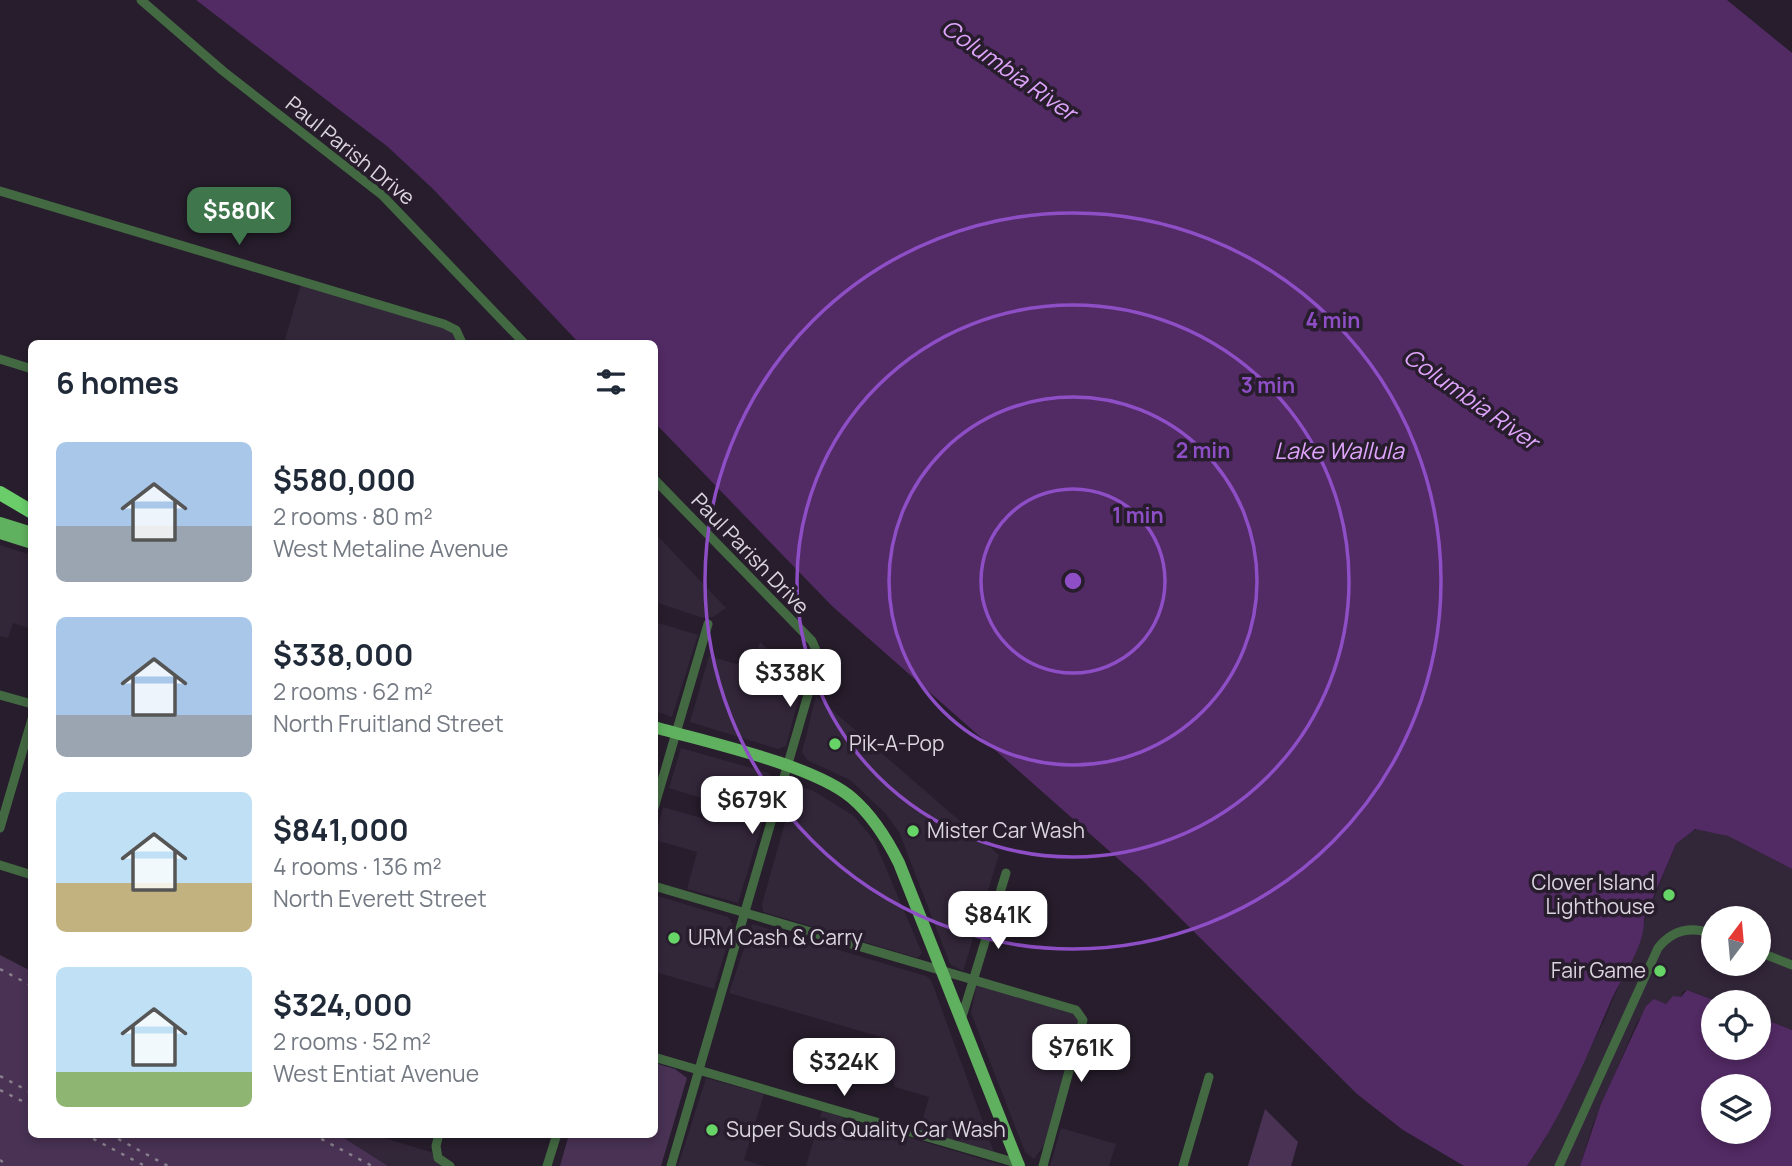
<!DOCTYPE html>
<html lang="en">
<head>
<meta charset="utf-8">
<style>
  body { margin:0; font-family:Manrope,sans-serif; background:#f2f2f3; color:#1f2937; height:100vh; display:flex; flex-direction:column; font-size:26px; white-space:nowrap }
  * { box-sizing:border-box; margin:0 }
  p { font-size:23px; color:#747a83 }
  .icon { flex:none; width:38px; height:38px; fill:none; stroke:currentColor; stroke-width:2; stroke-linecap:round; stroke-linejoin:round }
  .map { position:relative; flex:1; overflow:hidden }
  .details { position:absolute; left:28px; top:340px; width:630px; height:798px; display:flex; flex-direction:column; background:#fff; border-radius:10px; box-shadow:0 4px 10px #0003 }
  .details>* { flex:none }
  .needle { width:46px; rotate:16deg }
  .fabs { position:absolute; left:1701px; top:906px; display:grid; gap:14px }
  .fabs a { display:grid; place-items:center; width:70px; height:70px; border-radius:50%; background:#fff; box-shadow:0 4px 10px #0003; font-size:35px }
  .price { position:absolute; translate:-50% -60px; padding:0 16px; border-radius:14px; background:#fff; color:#222; font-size:23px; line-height:46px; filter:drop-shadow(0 2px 4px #0008) }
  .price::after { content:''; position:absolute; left:50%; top:42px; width:21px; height:16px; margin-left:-10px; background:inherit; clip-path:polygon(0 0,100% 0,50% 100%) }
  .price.selected { background:#3f764c; color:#fff }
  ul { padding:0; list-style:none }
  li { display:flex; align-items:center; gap:21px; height:175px; padding:0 28px }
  li span { display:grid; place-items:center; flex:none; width:196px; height:140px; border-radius:10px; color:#555 }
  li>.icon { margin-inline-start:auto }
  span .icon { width:84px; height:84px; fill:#fffc; stroke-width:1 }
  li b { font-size:30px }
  h2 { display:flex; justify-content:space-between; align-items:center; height:84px; padding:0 28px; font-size:30px }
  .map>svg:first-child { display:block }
  .built { fill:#322639; fill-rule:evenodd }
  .green { fill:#493254 }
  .water { fill:#522a64; fill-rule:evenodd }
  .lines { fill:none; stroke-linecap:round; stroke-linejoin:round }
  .minor { stroke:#436942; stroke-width:9 }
  .major { stroke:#60b15f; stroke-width:12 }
  .highway { stroke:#6acd6a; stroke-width:14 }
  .rail { stroke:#877f8b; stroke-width:2.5; stroke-dasharray:3.5 7; stroke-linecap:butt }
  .ring { fill:none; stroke:#8e4ec5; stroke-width:3.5 }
  .poi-dot { fill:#66d466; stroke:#271d2c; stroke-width:2.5 }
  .labels { text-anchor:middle; stroke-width:7; stroke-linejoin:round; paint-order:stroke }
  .street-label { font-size:21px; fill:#dbd5df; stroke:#271d2c }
  .poi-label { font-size:21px; fill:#dbd5df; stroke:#271d2c; text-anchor:start }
  .water-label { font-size:23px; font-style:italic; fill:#dfa4fc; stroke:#271d2c }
  .centre { fill:#8e4ec5; stroke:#271d2c; stroke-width:3.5 }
  .ring-label { font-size:21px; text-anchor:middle; font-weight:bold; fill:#8e4ec5; stroke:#271d2c; stroke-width:7; stroke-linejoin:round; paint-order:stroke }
</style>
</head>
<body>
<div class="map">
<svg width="1792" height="1166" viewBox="0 0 1792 1166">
  <rect width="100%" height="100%" fill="#271d2c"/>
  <!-- built -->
  <path class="built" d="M302,281L444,326L456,336L457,343H284Z
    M654,534L655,533L726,608L713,617L703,618L655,602Z
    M0,545L31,555V629L13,623L8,638L0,636Z
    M655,622L698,635L672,717L655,711Z
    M760,642L803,683L786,746L778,749L690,722L709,656L740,665L745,649L757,652Z
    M816,696L999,855L963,971L950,964L899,832L885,813L850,780L807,760L802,752Z
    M681,748L769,773L775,782L738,903L687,889L697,852L655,840L663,807L705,819L711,801L669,788Z
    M800,787L812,790L854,816L874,840L922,953L918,958L763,912L762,904L792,798Z
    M1702,828L1728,836L1792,869V1030L1759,1017V1003H1721L1687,990L1682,992L1681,997L1666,1004L1656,1001L1637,1022L1592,1127L1580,1166H1527L1543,1142L1604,1021L1676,844L1688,832ZM1713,919H1759V964H1713Z
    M654,895L728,917L733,925L714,989L655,972Z
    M752,924L926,976L931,980L994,1152L919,1132L929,1097L895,1087L884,1057L888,1039L729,993Z
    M977,983L1084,1014L1045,1144L1034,1159L1025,1152L971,1013Z
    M706,1078L764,1094L744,1160L764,1166H678Z
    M822,1111L1001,1165L1002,1166H806Z
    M1061,1128L1116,1144L1109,1166H1050Z
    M338,1134H385L384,1138L431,1152L441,1166H388Z"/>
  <!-- green -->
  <path class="green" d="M0,955L31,971L32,1134H338L388,1166H0Z
    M655,1063L675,1069L687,1078L661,1166H560L569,1134H654Z
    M1265,1109L1298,1142L1291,1166H1248Z"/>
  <!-- water -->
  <path class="water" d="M196,0H1727L1792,53V869L1728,836L1695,829L1676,844L1644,919C1645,947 1621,977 1610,1003C1586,1059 1562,1116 1527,1166H1464L1403,1130L1357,1094L1141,879L832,606L655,423L654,343H579L433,189L388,147Z
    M1687,990L1721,1003H1713V1048H1759V1017L1792,1030V1166H1580L1601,1104L1646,1006L1654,999L1666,1004L1673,996L1681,997ZM1713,1087H1759V1132H1713Z"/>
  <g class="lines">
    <!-- minor -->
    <path class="minor" d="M141,0L223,71L382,195L524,343
      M0,191L444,324L456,330L462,343
      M0,359L32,369
      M654,479L812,641L819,657L671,1166
      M0,695L32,704
      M654,808L708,624
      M0,828L32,719
      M0,865L32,875
      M654,886L1076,1010L1083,1020L1043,1166
      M1759,952L1792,965
      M961,1020L1006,873
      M654,1057L1020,1164
      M439,1134L436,1146L438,1158L450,1166
      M547,1166L557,1134
      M1183,1166L1209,1077
      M1559,1166L1658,948C1673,929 1692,926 1713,934"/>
    <!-- major -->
    <path class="major" d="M0,523L32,533
      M0,533L32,543
      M654,727C706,742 814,765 852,798C873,816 887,839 899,863L1019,1166"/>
    <!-- highway -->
    <path class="highway" d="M0,493L32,512"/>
    <!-- rail -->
    <path class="rail" d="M0,969L32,986
      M0,1076L32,1093
      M0,1090L32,1106
      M84,1134L145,1166
      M109,1134L168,1166
      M312,1134L372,1166
      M0,1160L8,1166"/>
  </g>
  <!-- distance rings -->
  <g class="ring">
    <circle cx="1073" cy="581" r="92"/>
    <circle cx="1073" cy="581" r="184"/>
    <circle cx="1073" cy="581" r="276"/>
    <circle cx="1073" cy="581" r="368"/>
  </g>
  <!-- markers -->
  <g class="poi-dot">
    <circle cx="835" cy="744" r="7"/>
    <circle cx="913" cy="831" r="7"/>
    <circle cx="1669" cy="895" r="7"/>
    <circle cx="674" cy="938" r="7"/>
    <circle cx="1660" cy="971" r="7"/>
    <circle cx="712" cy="1130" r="7"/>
  </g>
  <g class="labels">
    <!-- street labels -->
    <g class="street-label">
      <text transform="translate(350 151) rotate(39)" y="7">Paul Parish Drive</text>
      <text transform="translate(750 554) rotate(46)" y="7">Paul Parish Drive</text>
    </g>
    <!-- poi labels -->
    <g class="poi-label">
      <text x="849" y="751">Pik-A-Pop</text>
      <text x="927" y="838">Mister Car Wash</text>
      <text x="1655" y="890" text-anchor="end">Clover Island<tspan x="1655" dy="24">Lighthouse</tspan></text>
      <text x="688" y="945">URM Cash &amp; Carry</text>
      <text x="1646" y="978" text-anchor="end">Fair Game</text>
      <text x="726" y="1137">Super Suds Quality Car Wash</text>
    </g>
    <!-- water labels -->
    <g class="water-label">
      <text transform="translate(1009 70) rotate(35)" y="8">Columbia River</text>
      <text transform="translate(1471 399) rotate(35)" y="8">Columbia River</text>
      <text x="1339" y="459">Lake Wallula</text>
    </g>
  </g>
  <circle cx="1073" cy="581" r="10" class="centre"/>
  <g class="ring-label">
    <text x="1333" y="328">4 min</text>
    <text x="1268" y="393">3 min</text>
    <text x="1203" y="458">2 min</text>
    <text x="1138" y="523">1 min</text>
  </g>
</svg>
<div class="fabs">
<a><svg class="needle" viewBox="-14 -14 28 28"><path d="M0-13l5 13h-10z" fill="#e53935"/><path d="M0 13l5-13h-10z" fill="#747a83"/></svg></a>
<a><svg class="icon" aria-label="locate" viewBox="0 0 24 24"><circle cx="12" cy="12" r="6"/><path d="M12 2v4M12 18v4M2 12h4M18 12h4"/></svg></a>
<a><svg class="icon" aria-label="layers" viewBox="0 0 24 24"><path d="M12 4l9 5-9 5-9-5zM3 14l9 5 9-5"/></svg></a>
</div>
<b class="price selected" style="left:239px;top:247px">$580K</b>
<b class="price" style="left:790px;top:709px">$338K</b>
<b class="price" style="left:752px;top:836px">$679K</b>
<b class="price" style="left:998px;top:951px">$841K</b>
<b class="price" style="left:1081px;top:1084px">$761K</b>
<b class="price" style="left:844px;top:1098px">$324K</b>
<section class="details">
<h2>6 homes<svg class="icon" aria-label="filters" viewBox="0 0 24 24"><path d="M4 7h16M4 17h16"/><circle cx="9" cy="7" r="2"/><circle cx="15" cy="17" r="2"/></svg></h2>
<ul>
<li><span style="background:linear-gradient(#a9c7e8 60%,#9aa5b1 0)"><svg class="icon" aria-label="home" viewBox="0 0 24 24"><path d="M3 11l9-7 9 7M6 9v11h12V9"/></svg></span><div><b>$580,000</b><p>2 rooms · 80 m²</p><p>West Metaline Avenue</p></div></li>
<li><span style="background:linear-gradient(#a9c7e8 70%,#9aa5b1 0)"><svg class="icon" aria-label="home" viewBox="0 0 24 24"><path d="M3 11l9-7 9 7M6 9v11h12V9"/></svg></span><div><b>$338,000</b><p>2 rooms · 62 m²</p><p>North Fruitland Street</p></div></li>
<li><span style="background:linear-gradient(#bfe0f5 65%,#c2b280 0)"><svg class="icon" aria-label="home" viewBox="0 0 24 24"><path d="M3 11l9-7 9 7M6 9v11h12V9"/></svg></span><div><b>$841,000</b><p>4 rooms · 136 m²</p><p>North Everett Street</p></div></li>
<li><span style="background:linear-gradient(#bfe0f5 75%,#8fb573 0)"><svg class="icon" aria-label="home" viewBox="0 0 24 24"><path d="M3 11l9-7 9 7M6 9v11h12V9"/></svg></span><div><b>$324,000</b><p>2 rooms · 52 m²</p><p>West Entiat Avenue</p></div></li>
</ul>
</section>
</div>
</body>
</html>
